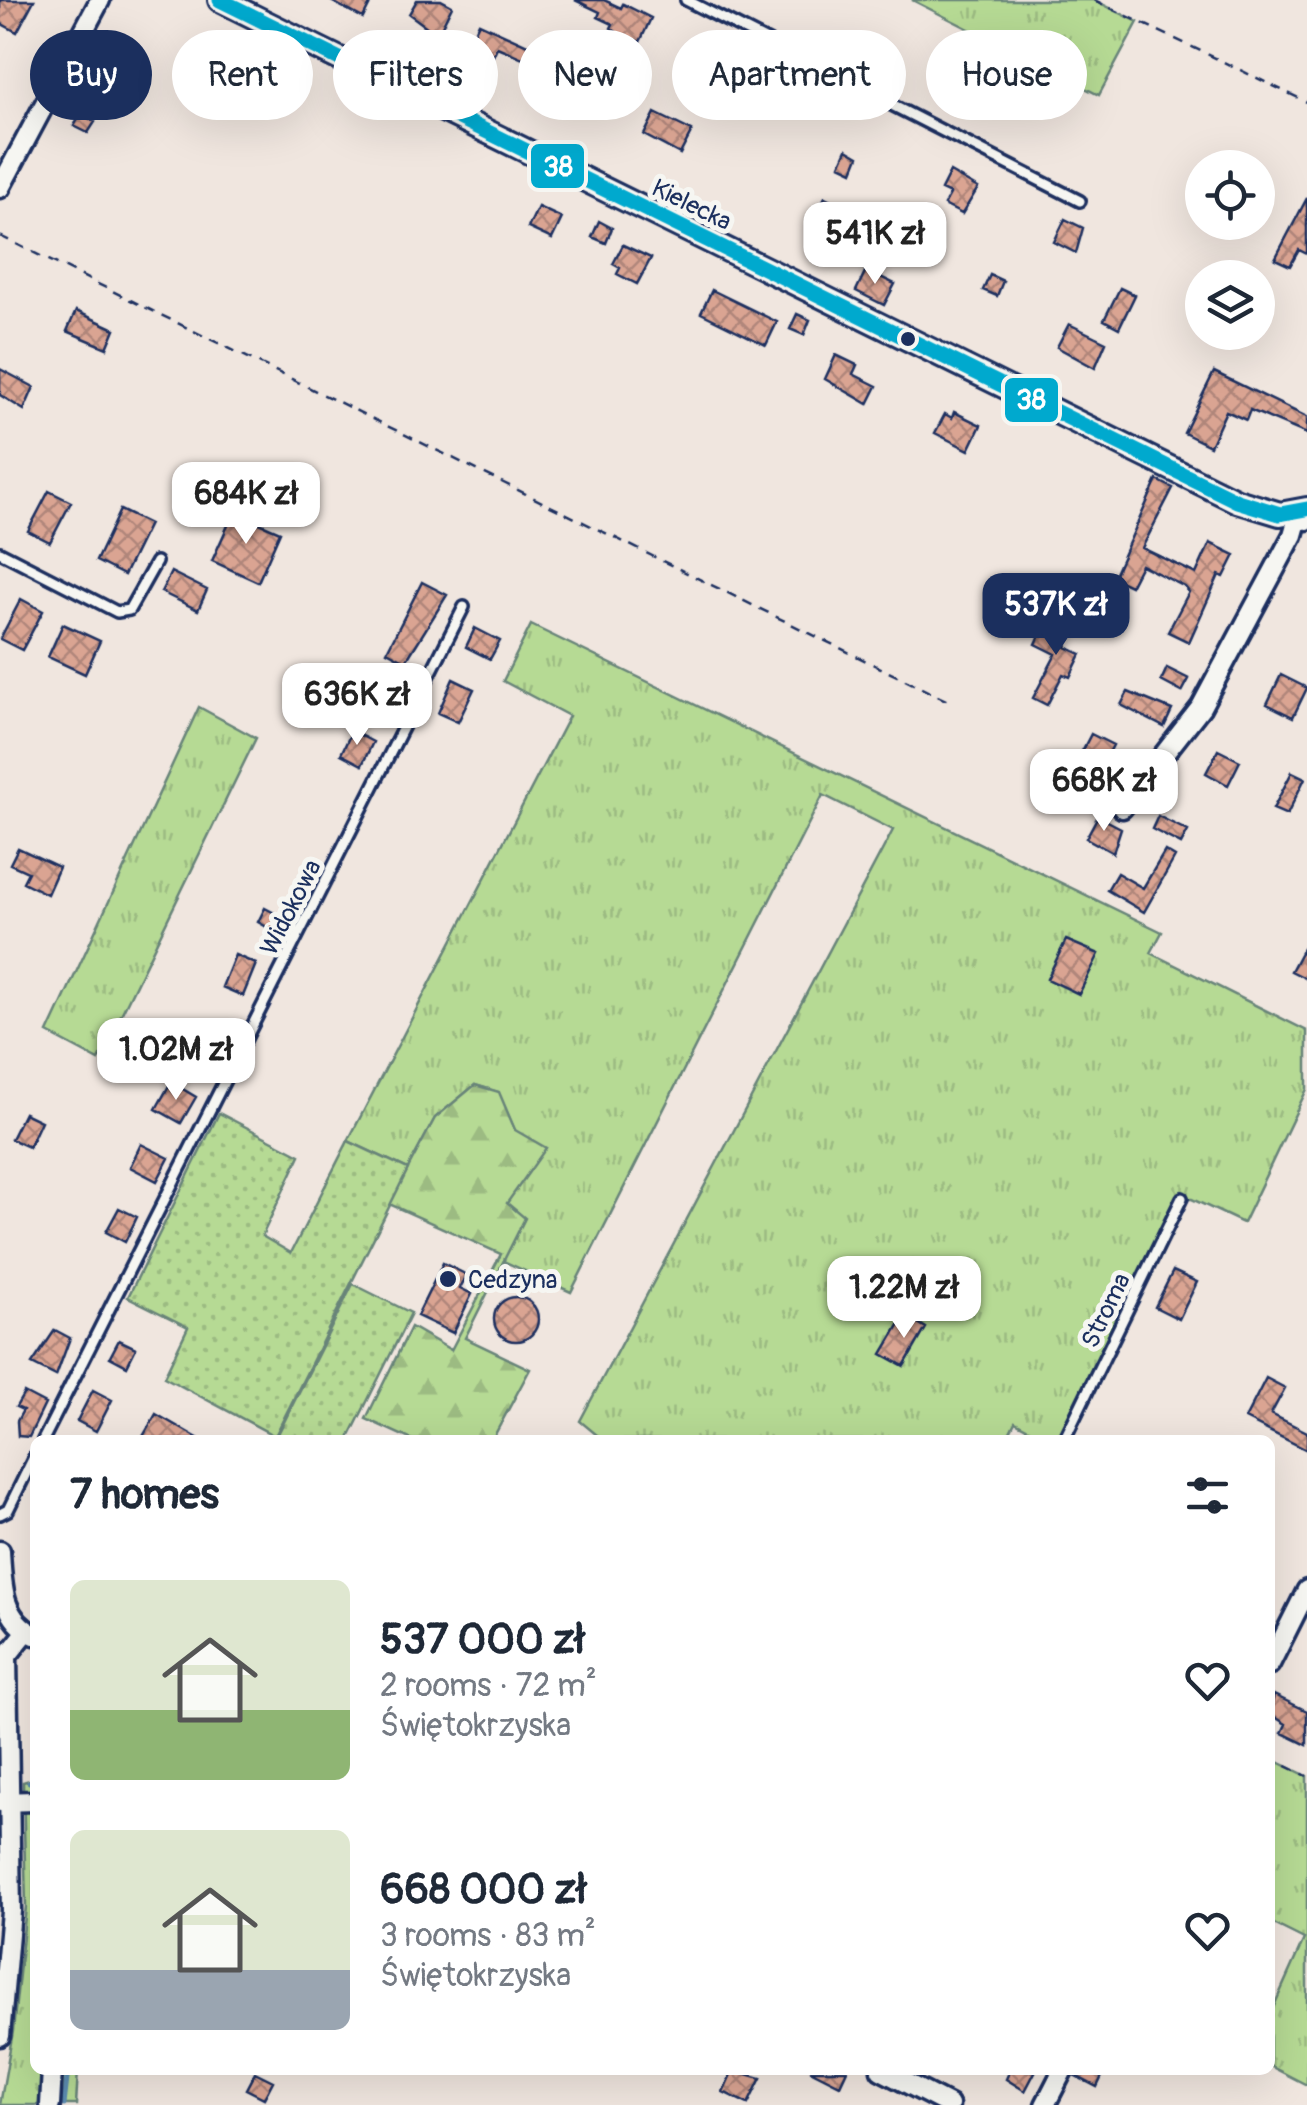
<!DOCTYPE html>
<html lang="en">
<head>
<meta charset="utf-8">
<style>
  body { margin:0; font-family:Pangolin,sans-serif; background:#f2f2f3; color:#1f2937; height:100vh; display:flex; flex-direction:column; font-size:38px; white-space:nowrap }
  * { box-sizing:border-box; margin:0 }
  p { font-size:32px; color:#747a83 }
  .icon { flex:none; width:55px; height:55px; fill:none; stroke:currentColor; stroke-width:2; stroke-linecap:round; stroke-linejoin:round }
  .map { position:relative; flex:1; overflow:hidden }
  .details { position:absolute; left:30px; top:1435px; width:1245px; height:640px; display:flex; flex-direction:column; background:#fff; border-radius:15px; box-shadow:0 10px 40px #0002 }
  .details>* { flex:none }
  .banner { position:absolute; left:30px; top:30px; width:1248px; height:90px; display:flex; gap:20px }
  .fabs { position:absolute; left:1185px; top:150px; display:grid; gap:20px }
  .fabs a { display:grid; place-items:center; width:90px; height:90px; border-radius:50%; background:#fff; box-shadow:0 10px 40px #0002; font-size:50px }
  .price { position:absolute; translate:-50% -85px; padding:0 22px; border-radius:20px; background:#fff; color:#222; font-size:32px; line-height:65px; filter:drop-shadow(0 2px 5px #0008) }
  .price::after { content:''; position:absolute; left:50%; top:60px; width:30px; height:22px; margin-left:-15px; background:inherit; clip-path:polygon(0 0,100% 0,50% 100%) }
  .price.on { background:#1b2f5e; color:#fff }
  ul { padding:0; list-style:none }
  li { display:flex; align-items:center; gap:30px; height:250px; padding:0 40px }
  li span { display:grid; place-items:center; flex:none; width:280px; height:200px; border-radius:15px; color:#555 }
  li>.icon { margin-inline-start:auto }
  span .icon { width:120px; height:120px; fill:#fffc; stroke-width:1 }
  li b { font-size:42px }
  h2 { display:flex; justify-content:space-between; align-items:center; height:120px; padding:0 40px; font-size:42px }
  .chip { padding:0 35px; border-radius:45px; background:#fff; box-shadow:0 10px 40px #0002; font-size:35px; line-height:90px }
  .chip.on { background:#1b2f5e; color:#fff }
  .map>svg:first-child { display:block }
  .grass { fill:url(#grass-tufts); stroke:#688479; stroke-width:2.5 }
  .forest { fill:url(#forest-firs); stroke:#688479; stroke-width:2.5 }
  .park { fill:url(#park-dots); stroke:#688479; stroke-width:2.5 }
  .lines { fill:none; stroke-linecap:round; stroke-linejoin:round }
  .stream { stroke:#5c8cb1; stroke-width:5 }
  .building { fill:url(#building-cross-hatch); stroke:#1b2f5e; stroke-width:2.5 }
  .service-casing { stroke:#1b2f5e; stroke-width:16 }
  .minor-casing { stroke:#1b2f5e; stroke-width:25 }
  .tertiary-casing { stroke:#1b2f5e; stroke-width:28 }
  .path { stroke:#1b2f5e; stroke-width:2.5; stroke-dasharray:10 8; stroke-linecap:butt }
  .service { stroke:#f6f6f2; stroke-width:9 }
  .minor { stroke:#f6f6f2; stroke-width:18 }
  .tertiary { stroke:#f6f6f2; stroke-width:20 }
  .bus-1-casing { stroke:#f6f6f2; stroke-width:22 }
  .bus-1 { stroke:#00a9ce; stroke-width:15 }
  .bus-dot { fill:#1b2f5e; stroke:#f6f6f2; stroke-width:4 }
  .labels { text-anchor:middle; stroke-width:10; stroke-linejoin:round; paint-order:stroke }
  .street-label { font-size:25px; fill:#1b2f5e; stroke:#f6f6f2 }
  .poi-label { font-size:25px; fill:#1b2f5e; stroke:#f6f6f2; text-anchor:start }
  .line-badge { stroke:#f6f6f2; stroke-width:4 }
  .badge-label { font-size:28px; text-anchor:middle; font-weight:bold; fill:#fff }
</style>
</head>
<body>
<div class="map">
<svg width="1307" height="2105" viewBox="0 0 1307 2105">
  <defs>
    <pattern id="grass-tufts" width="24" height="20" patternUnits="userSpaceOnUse" patternTransform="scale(2.5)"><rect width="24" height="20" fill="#b6da94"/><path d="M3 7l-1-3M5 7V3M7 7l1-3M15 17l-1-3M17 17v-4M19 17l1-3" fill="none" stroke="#9cbb82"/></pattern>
    <pattern id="forest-firs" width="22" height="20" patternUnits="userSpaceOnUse" patternTransform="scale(2.5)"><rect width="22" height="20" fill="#b6da94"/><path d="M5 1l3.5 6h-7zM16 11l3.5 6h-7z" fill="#9cbb82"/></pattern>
    <pattern id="park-dots" width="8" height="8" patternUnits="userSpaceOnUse" patternTransform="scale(2.5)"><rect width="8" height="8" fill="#b6da94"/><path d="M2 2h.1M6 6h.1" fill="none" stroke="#9cbb82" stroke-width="1.8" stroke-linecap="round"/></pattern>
    <pattern id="building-cross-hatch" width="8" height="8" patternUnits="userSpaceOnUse" patternTransform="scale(2.5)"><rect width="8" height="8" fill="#daa492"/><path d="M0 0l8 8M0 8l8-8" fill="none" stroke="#b0867a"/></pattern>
  </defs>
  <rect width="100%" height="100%" fill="#f0e6df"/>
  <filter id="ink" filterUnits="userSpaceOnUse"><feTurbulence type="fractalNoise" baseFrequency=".01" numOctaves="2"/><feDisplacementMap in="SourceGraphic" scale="20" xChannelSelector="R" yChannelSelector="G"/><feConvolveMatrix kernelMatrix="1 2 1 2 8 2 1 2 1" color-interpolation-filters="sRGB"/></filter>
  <g filter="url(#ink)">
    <!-- grass -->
    <path class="grass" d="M912,0H1094L1138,22L1099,95Z
      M531,625L1162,932L1151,953L1307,1031V1089L1243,1223L1192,1199H1182L1064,1440H1049L1015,1422L1006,1440H603L580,1421L893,830L823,795L571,1292L503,1261L524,1219L507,1204L515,1130L498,1092L475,1085L435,1118L408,1169L348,1141L569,716L503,681Z
      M199,707L256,738L99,1060L48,1033Z
      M1270,1758L1307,1776V2085L1270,2066V2015L1304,1939L1270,1922Z
      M33,1779L35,2070H78L76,2105H0L13,2031L26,1907L23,1782Z"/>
    <!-- forest -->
    <path class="forest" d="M475,1085L499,1092L515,1130L546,1148L507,1203L525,1218L465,1338L530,1369L492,1440H412L366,1419L411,1327L451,1350L501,1254L389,1204L435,1118Z"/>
    <!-- park -->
    <path class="park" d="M219,1113L300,1155L262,1236L291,1253L348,1141L408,1169L275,1436L164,1377L188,1327L128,1297Z
      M353,1284L411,1313L348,1440H275Z"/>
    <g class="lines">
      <!-- stream -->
      <path class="stream" d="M29,1782L35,1784
        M64,2105L68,2070"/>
    </g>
    <!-- building -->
    <path class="building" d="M0,0H34L17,32L0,23Z
      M329,0H372L363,18Z
      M417,0H441L452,6L440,30L428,28L409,14Z
      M575,0H604L621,8L623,4L651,18L640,42L620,35L611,28L613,24L598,17L600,12Z
      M479,23L574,66L560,91L534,81L542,66L497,47L493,56L469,44Z
      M738,77L769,92L757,118L726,104Z
      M655,113L692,131L680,154L644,135Z
      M81,114L95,122L88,133L74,126Z
      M847,149L859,156L853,171L840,165Z
      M950,172L978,188L962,214L944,205L950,194L941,190Z
      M825,197L858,214L850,229L844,225L839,234L813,220Z
      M1307,198V254L1299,250L1290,266L1275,259Z
      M878,204L894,212L880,239L865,231Z
      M538,207L562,218L552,239L528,228Z
      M1065,219L1083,228L1076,253L1054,242Z
      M599,221L612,228L606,243L592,237Z
      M623,245L651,258L637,284L617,274L620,268L613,264Z
      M866,270L895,284L884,305L856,291Z
      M990,275L1003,281L997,296L983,290Z
      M1120,288L1135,295L1119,328L1104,320Z
      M712,290L777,322L766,345L701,313Z
      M76,311L115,329L107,348L67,331Z
      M797,314L810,320L804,335L790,329Z
      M1069,324L1106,342L1095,368L1057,347Z
      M836,355L857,365L853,374L877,386L868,404L825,379Z
      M0,369L34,387L24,410L0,395Z
      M1214,372L1307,417V434L1250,410L1246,420L1226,411L1210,446L1184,433Z
      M954,412L981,425L969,450L935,433L945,414L952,418Z
      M1157,480L1173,488L1142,548L1196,574L1210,543L1235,555L1224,577L1219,575L1189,642L1168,632L1189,592L1185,587L1141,565L1130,586L1113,578Z
      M49,491L71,502L50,542L28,531Z
      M120,510L149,524L124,575L96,561Z
      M234,512L280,532L258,582L212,561Z
      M171,572L207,590L198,610L161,592Z
      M422,582L447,595L406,661L387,651Z
      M21,599L43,611L22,650L0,639Z
      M1048,618L1074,630L1066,647L1081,654L1070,677L1063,674L1047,705L1033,698L1056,654L1036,644Z
      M63,624L100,641L85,674L48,657Z
      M475,628L500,641L490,659L466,647Z
      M1167,668L1189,679L1182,692L1161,681Z
      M1281,675L1307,688L1293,717L1267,704Z
      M453,679L474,689L458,722L438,713Z
      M1128,692L1172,710L1164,727L1121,705Z
      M352,731L373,742L362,765L341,754Z
      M1091,734L1113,745L1101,769L1079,757Z
      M1218,750L1240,761L1228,785L1206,773Z
      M1292,772L1305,778L1287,815L1273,809Z
      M1098,816L1121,828L1113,853L1086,838Z
      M1158,816L1188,831L1181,844L1152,829Z
      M18,848L59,867L47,894L23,882L28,872L10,864Z
      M1165,851L1175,857L1144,912L1107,890L1117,873L1143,888Z
      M265,908L288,920L281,935L258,922Z
      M1066,940L1099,954L1079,994L1047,979Z
      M1307,941V979L1291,971Z
      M235,955L256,964L243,996L222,987Z
      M199,1021L215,1029L211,1038L220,1042L206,1073L181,1062Z
      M171,1082L196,1097L181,1123L156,1109Z
      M24,1113L41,1121L29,1147L11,1139Z
      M141,1144L169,1158L157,1181L130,1167Z
      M119,1208L137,1217L125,1242L106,1232Z
      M443,1263L467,1275L460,1288L472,1294L453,1333L417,1316Z
      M1173,1271L1197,1282L1179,1319L1155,1307Z
      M494 1319a22 22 0 1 1 44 0a22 22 0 1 1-44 0Z
      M905,1315L926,1328L904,1366L882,1354Z
      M55,1330L70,1338L56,1376L32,1364Z
      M119,1340L136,1348L127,1366L110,1357Z
      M1266,1378L1285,1388L1271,1414L1307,1432V1450L1245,1419Z
      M93,1390L112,1400L96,1431L77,1421Z
      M24,1393L45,1404L29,1437L18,1436L17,1421L23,1410L16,1407Z
      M156,1414L201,1440H141Z
      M1274,1695L1307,1711V1745L1282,1733L1286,1724L1270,1714Z
      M733,2070L761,2078L748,2104L723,2092Z
      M810,2070H847L840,2085Z
      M1010,2070H1036L1025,2091L1006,2079Z
      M1075,2070H1105L1097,2087L1074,2075Z
      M255,2072L273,2081L264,2098L246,2089Z"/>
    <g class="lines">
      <!-- service casing -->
      <g class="service-casing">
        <path id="service" d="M686,0L1080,201
          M0,552L117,612L129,610L156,562
          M43,1440L464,607
          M1064,1440L1182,1198
          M0,1514L8,1510L35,1455"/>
      </g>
      <!-- minor casing -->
      <g class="minor-casing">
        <path id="minor" d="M0,188L100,0
          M1122,808L1201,707L1293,535L1299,514L1307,520
          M0,1551C2,1584 1,1619 35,1635
          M1270,1664L1307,1590
          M0,1802L35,1801
          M0,2036L11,1911L7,1656L27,1631
          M881,2070L949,2105
          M50,2105L52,2070
          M1045,2105L1063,2070"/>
      </g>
      <!-- tertiary casing -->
      <g class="tertiary-casing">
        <path id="tertiary" d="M220,0L1237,501L1280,514L1307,509"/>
      </g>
      <!-- path -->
      <path class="path" d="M1094,0L1307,102
        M0,236L952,703
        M1270,1758L1307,1776"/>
      <!-- service -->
      <use href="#service" class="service"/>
      <!-- minor -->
      <use href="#minor" class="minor"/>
      <!-- tertiary -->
      <use href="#tertiary" class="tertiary"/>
      <!-- bus-1 casing -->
      <g class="bus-1-casing">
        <path id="bus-1" d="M220,0L1237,501L1280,514L1307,509"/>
      </g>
      <!-- bus-1 -->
      <use href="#bus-1" class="bus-1"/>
    </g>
  </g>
  <!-- markers -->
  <g class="bus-dot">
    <circle cx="908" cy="339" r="9"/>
    <circle cx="448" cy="1279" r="10"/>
  </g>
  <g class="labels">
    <!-- street labels -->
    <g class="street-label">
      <text transform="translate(692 204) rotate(26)" y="9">Kielecka</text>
      <text transform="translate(290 907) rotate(-63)" y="9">Widokowa</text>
      <text transform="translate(1105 1310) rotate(-64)" y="9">Stroma</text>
    </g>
    <!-- poi labels -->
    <g class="poi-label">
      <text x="468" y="1288">Cedzyna</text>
    </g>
  </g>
  <g class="line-badge">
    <rect x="529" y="142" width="57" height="48" rx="10" fill="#00a9ce"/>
    <rect x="1003" y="376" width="57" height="48" rx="10" fill="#00a9ce"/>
  </g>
  <g class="badge-label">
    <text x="558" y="176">38</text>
    <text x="1031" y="409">38</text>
  </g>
</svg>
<div class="fabs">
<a><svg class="icon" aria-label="locate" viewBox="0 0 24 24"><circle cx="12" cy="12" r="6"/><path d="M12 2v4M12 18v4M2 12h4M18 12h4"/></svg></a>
<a><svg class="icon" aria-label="layers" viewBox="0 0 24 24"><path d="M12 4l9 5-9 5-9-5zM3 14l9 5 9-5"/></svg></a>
</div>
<b class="price" style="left:875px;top:287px">541K zł</b>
<b class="price" style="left:246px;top:547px">684K zł</b>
<b class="price on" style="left:1056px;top:658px">537K zł</b>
<b class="price" style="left:357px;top:748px">636K zł</b>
<b class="price" style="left:1104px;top:834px">668K zł</b>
<b class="price" style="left:176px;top:1103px">1.02M zł</b>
<b class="price" style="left:904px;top:1341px">1.22M zł</b>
<div class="banner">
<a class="chip on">Buy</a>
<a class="chip">Rent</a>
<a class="chip">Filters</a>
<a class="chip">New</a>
<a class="chip">Apartment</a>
<a class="chip">House</a>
</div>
<section class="details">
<h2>7 homes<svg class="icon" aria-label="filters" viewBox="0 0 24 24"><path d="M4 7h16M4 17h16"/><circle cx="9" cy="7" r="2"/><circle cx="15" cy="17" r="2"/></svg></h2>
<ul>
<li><span style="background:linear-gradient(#dfe7d0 65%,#8fb573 0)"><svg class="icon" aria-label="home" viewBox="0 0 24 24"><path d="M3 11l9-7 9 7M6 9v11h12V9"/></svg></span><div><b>537 000 zł</b><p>2 rooms · 72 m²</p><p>Świętokrzyska</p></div><svg class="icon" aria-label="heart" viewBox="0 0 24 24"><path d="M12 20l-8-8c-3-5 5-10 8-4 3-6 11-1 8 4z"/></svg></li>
<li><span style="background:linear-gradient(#dfe7d0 70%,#9aa5b1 0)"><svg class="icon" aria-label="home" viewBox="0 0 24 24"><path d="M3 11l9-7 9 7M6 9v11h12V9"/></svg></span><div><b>668 000 zł</b><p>3 rooms · 83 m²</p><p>Świętokrzyska</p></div><svg class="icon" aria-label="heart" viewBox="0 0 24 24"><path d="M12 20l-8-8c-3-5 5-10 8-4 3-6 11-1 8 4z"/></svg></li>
</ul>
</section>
</div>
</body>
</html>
